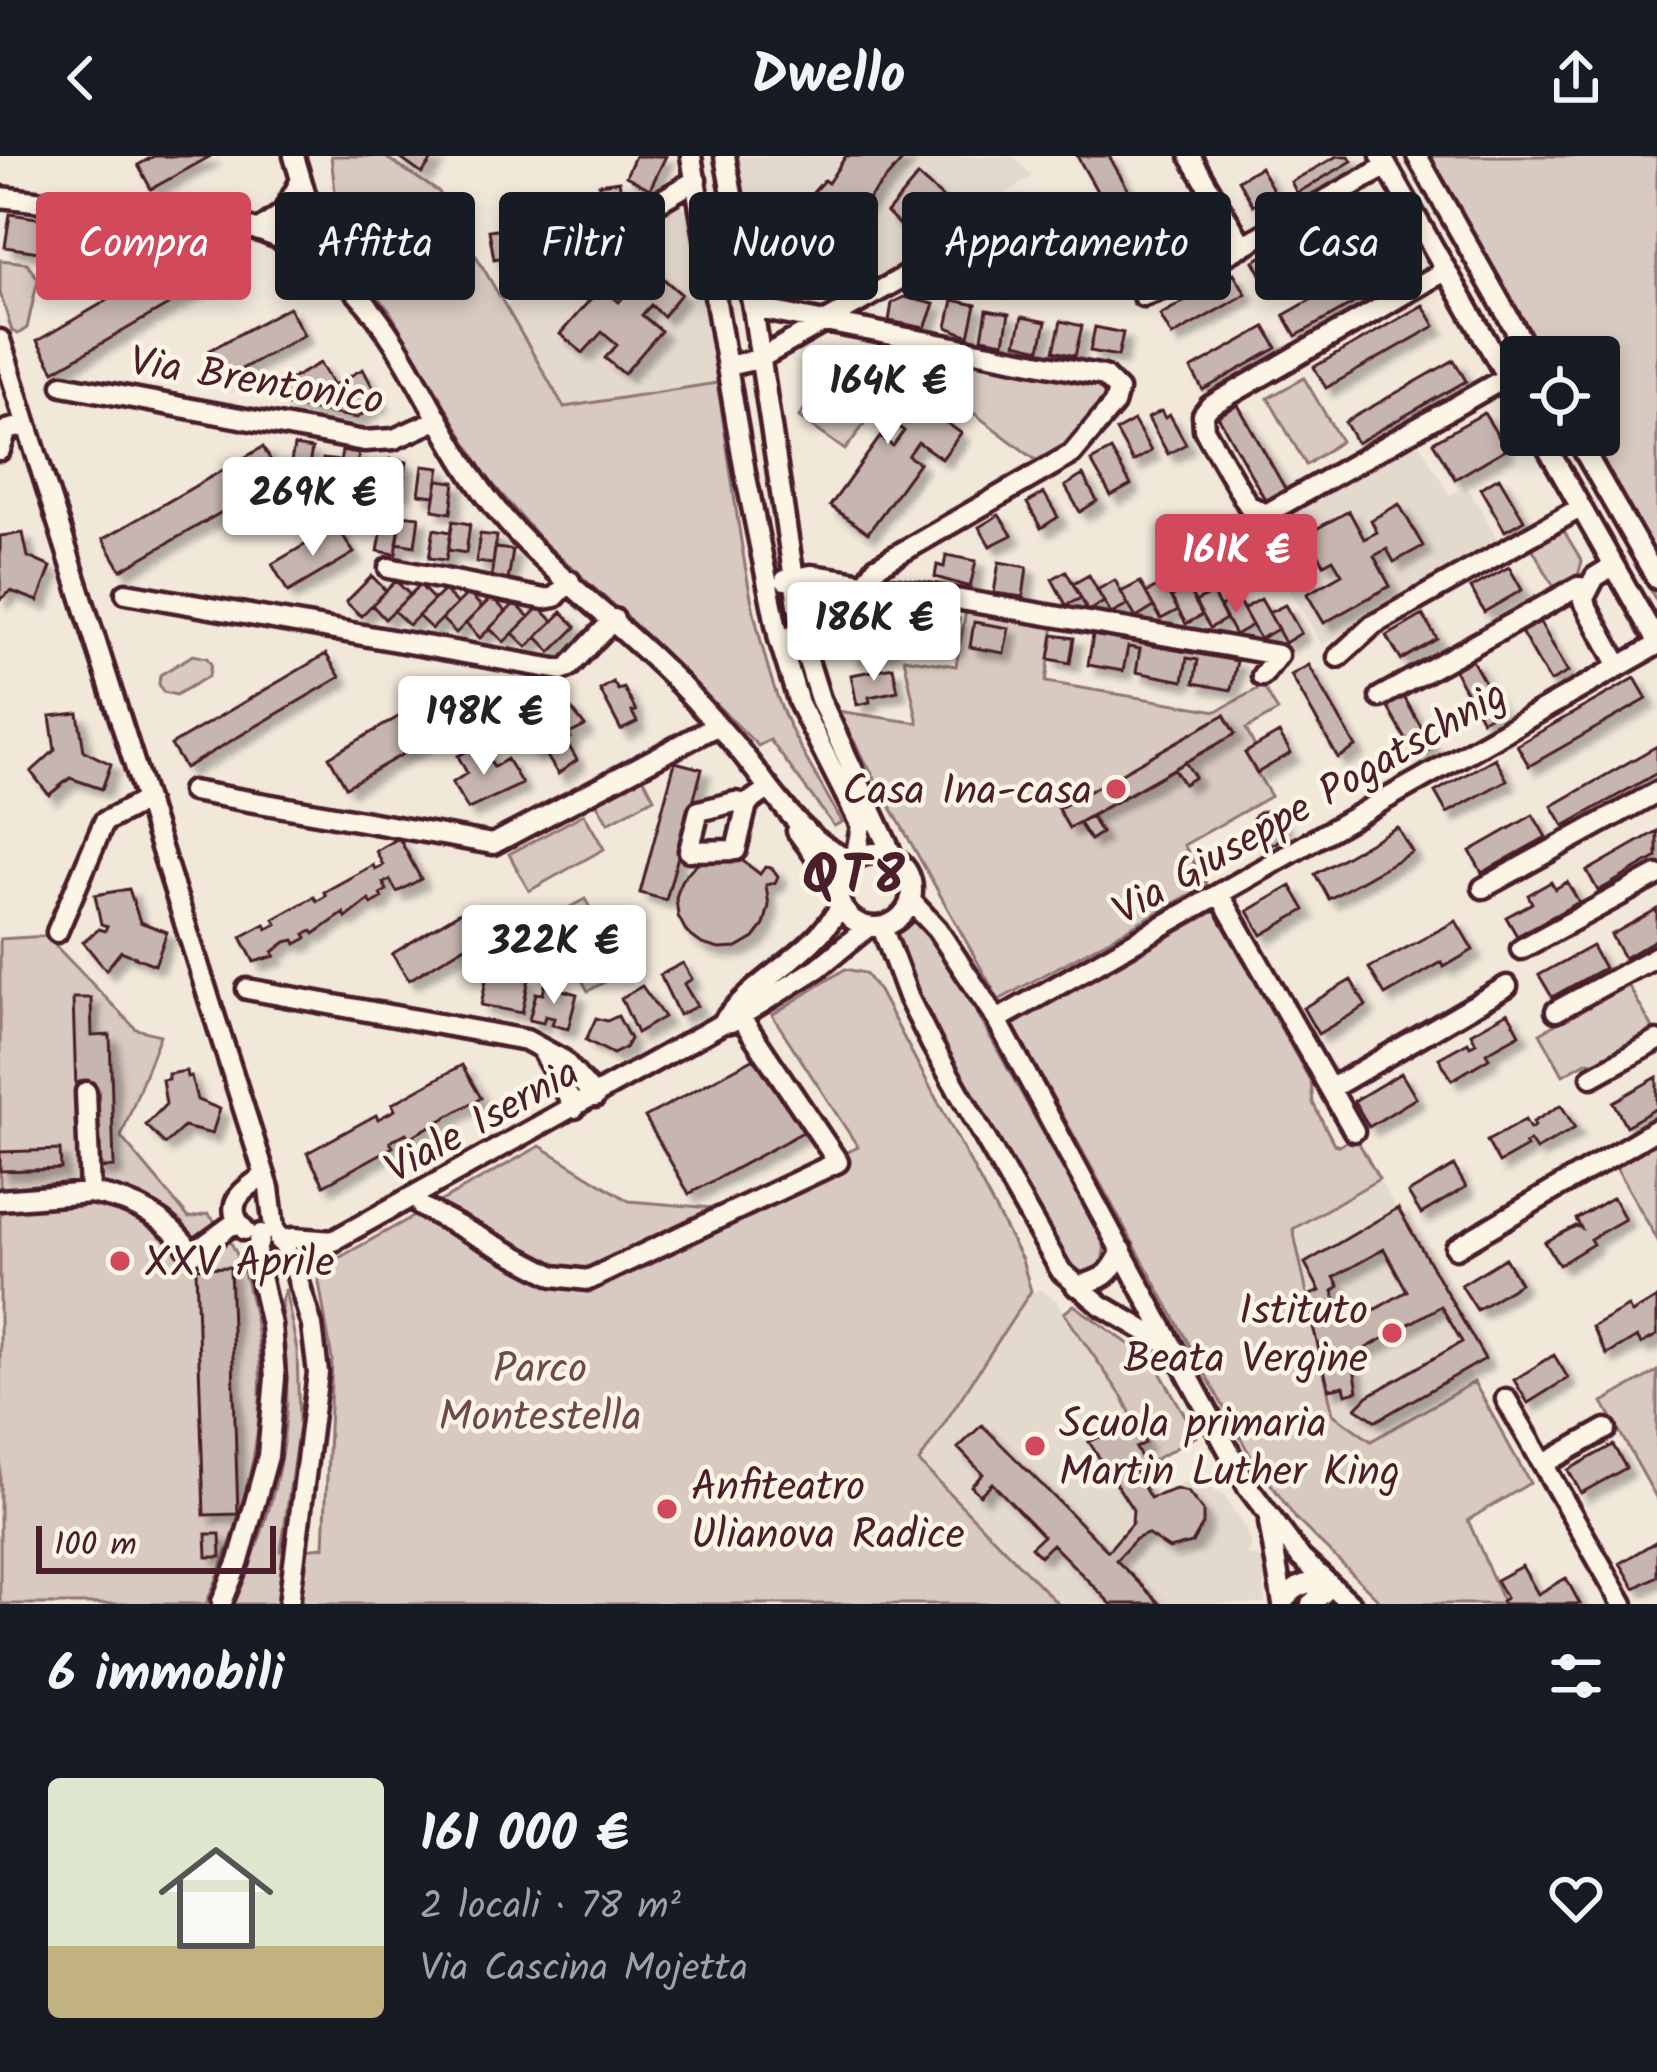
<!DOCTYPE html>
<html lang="it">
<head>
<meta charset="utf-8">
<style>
  body { margin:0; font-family:Kalam,sans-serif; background:#20242c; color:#f1f3f6; height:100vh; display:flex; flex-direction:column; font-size:45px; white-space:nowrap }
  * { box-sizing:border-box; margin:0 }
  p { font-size:39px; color:#9ea1a6 }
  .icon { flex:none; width:66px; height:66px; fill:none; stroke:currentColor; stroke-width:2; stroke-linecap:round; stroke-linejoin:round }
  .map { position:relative; height:1448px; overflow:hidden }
  .sheet { display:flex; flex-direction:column; background:#171b24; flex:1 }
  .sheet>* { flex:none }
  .hud { position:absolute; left:36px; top:36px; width:1587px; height:108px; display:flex; gap:24px }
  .buttons { position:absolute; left:1500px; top:180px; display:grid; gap:24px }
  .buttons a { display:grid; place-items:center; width:120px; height:120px; border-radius:12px; background:#171b24; box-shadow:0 6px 18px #0003; font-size:60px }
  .scale { position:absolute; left:36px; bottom:30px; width:240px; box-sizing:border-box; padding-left:12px; border:6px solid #4a1f2b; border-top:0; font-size:33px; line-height:42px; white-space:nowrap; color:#4a1f2b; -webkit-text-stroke:9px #fcf5e5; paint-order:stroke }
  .price { position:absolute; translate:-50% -102px; padding:0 27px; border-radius:12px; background:#fff; color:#222; font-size:39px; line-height:78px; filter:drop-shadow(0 3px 6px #0008) }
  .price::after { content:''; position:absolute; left:50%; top:72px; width:36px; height:27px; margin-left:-18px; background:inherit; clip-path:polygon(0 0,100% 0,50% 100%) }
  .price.active { background:#d1495b; color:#fff }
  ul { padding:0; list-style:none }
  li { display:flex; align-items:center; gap:36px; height:300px; padding:0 48px }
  li span { display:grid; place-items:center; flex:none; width:336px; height:240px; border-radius:12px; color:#555 }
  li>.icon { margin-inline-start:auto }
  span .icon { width:144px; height:144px; fill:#fffc; stroke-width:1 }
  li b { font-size:51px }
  h2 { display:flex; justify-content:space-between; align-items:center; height:144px; padding:0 48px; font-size:51px }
  .chip { padding:0 42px; border-radius:12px; background:#171b24; box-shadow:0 6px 18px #0003; font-size:42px; line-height:108px }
  .chip.active { background:#d1495b; color:#fff }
  header { display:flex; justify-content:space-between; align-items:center; height:156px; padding:0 48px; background:#171b24; font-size:54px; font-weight:600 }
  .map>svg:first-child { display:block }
  .built { fill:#e4d9cd }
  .green { fill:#d8cac0; stroke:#917476; stroke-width:3; fill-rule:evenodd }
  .building { fill:#c7b6af; stroke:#4a1f2b; stroke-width:3; fill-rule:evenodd; filter:url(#shadow) }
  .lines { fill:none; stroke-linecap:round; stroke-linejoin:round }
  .minor-casing { stroke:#4a1f2b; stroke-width:27 }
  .minor { stroke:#fcf5e5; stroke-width:18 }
  .poi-dot { fill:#d1495b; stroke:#fcf5e5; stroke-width:4.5 }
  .labels { text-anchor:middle; stroke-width:9; stroke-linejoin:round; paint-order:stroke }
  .street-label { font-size:42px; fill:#4a1f2b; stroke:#fcf5e5 }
  .poi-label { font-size:42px; fill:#4a1f2b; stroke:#fcf5e5; text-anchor:start }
  .park-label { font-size:42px; fill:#6e4a50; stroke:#fcf5e5 }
  .district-label { font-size:54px; font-weight:bold; letter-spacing:3px; fill:#4a1f2b; stroke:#fcf5e5 }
</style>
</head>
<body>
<header><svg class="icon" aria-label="back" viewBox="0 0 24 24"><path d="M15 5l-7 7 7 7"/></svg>Dwello<svg class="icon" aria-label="share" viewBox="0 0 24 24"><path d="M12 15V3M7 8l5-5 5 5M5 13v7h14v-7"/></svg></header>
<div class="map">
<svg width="1657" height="1448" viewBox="0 0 1657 1448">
  <defs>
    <filter id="shadow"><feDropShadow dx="8" dy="8" stdDeviation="3" flood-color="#0004"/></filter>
  </defs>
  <rect width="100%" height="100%" fill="#f1e8da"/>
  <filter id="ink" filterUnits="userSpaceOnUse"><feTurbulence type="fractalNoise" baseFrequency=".00833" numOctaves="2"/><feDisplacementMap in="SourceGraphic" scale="24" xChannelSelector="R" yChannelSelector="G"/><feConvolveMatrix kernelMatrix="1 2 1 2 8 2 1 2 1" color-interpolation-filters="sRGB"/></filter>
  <g filter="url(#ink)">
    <!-- built -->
    <path class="built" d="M735,0H1013L1033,20L993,46L984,66L846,141L841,134L810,138L807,148L760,139Z
      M676,48L685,53L717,227L564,252L505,150Z
      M1416,282L1450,339L1467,330L1500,387L1322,489L1255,374Z
      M1379,1023L1485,1203L1468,1213L1474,1226L1371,1285L1333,1259L1293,1072Z
      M1039,1133L1055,1143L1123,1242L1145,1287L1136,1293L1145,1309L1135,1315L1150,1341L1176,1333L1182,1326L1207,1330L1224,1340L1247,1376L1251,1390L1246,1398L1263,1403L1265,1448H1059L918,1306L1025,1141Z"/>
    <!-- green -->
    <path class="green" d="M331,0H384L439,36L564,251L717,227C735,331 743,443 778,543C794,586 820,626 842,666L834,670L770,584L758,590L652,484L541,384L486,320L389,154L342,98Z
      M1405,0H1657V446L1563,279H1599V201H1521V205Z
      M0,104L27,107L38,123L27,172L18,178L12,175L0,137Z
      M879,186L1104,230L1110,240L1076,285L1041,308Z
      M1304,222L1341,285L1306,309L1268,242Z
      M818,234L865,267L845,294L799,261Z
      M1562,372L1582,405L1577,424L1557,436L1531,390Z
      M966,455L1054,469L1046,526L1217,555L1263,530L1278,555L1246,573L1255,591L1245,597L1271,640L1184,689L1207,729L999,844L837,555L918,567L904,502L956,510ZM1225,559L1235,578L1185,606L1194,621L1183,628L1174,613L1092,660L1101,676L1090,684L1079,667L1069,672L1059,653Z
      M193,499L207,502L211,508L209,520L176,539L163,536L159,528L160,519Z
      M643,621L654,642L608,667L596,646Z
      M584,658L604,693L529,735L509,698Z
      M585,743L625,815L588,835L548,763Z
      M1215,755L1311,926L1313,947L1334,988L1339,990L1355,980L1379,1023L1293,1073L1333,1258L1371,1285L1474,1226L1530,1327L1468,1364L1504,1448H1383L1296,1363L1250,1299L1013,869Z
      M914,760L949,806L1105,1089L1101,1112L1085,1120L1066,1111L922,851L897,777Z
      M46,780L136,873L160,879L121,981L189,1062L208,1058C235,1083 244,1112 252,1148C275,1251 248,1354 206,1448H0V783Z
      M845,813L865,817L879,835L1022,1104L1031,1135L919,1306L1058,1448H232C260,1392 282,1322 286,1259C289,1222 284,1183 281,1146L285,1133L297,1194L299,1269L281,1395L324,1391L332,1203L317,1114L540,990L629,1045L725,1053L858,991L772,859Z
      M1627,827L1655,876L1601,907L1588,905L1563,919L1540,877Z
      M1657,985V1083L1615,1009Z
      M1074,1149L1154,1206L1197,1280L1145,1309L1136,1292L1145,1287L1123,1242L1064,1157Z
      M1657,1215V1343L1603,1246Z"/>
    <!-- building -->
    <path class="building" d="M154,0H211L151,33L138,9Z
      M397,0H435L422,18Z
      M635,0H666L650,33L626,20Z
      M846,0H906L810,110L776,79L824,24L828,27Z
      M1077,0H1109L1150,72L1126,86Z
      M1337,0H1349L1352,5L1297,37L1291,26Z
      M1260,11L1275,37L1253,49L1238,24Z
      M918,20L942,41L908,78L887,57Z
      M619,25L624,52L606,56L607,63L588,66L589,72L570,75L572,84L552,87L546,59L566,55L564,47L600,36L599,28Z
      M1362,44L1374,65L1266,127L1254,105Z
      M10,58L132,76L127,109L5,91Z
      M1040,62L1059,97L1000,130L986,109L1028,87L1019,72Z
      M547,64L553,93L536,96L531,67Z
      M531,67L536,96L516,99L511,71Z
      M511,71L516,99L494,103L489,74Z
      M208,86L225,116L54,215L37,185Z
      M1393,97L1405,118L1296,180L1284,159Z
      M636,99L681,138L663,160L651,149L642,159L661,175L624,218L605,202L617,189L602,176L583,197L560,178L601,131L619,146L632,131L618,120Z
      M1234,117L1246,138L1172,180L1160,159Z
      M904,141L934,148L925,172L889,165L892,147Z
      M953,144L976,149L969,180L947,171Z
      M1423,149L1435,170L1326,232L1314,211Z
      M289,151L304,179L225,222L210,194Z
      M987,154L1009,158L1004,186L982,182Z
      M1022,161L1046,166L1040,193L1016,187Z
      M1061,165L1082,170L1075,200L1054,195Z
      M1095,171L1123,177L1118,200L1090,195Z
      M1265,171L1277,192L1203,234L1191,213Z
      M856,202L961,277L942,303L918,286L908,300L919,307L868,377L830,350L880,281L893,290L904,275L840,225Z
      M1454,204L1466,225L1357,287L1345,266Z
      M320,207L333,229L363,213L380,245L357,262L286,249L277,231Z
      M1238,249L1287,336L1267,347L1218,260Z
      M1161,255L1165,262L1170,259L1186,288L1168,298L1148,262Z
      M1484,257L1506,293L1455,323L1433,286Z
      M1134,265L1151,295L1133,306L1116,275Z
      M294,290L312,293L307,320L289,316Z
      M263,291L281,322L121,414L103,383Z
      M1111,294L1131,329L1111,340L1091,305Z
      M342,295L359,297L354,326L337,323Z
      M323,303L340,305L335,334L318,331Z
      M390,303L407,306L403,335L385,332Z
      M423,310L440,312L435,340L419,338Z
      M371,311L388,314L383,343L366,340Z
      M1083,319L1097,345L1080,356L1065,330Z
      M1499,321L1524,364L1505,375L1480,332Z
      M438,324L455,326L451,357L433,354Z
      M1044,337L1058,361L1041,372L1027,347Z
      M1399,348L1423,390L1394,406L1387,393L1374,400L1390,430L1324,467L1307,438L1342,418L1333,403L1324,408L1307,378L1349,355L1364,383L1377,376L1371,364Z
      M402,359L419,361L415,390L397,387Z
      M999,359L1012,379L990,390L979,371Z
      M453,365L470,368L466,397L448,394Z
      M383,367L400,370L396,398L378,395Z
      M337,370L354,397L288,436L272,408Z
      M434,373L451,376L446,404L429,402Z
      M23,377L28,401L51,411L38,445L11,435L0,444V380Z
      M480,378L497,380L493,408L476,406Z
      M495,392L513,394L508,425L491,423Z
      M946,399L976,405L970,431L935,421L937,409L944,411Z
      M999,406L1027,411L1023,441L994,437Z
      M1509,411L1522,434L1484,456L1471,432Z
      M1066,415L1081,442L1066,449L1052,423Z
      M1089,419L1104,446L1088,455L1073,428Z
      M372,420L386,435L361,460L346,446Z
      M1115,424L1128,449L1111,458L1097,434Z
      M396,425L410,439L385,463L372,449Z
      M1140,426L1154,451L1136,462L1121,436Z
      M1163,428L1178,454L1161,463L1146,437Z
      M420,429L434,444L409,469L394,455Z
      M1188,432L1202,459L1186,468L1171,441Z
      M444,434L457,448L432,473L418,460Z
      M468,437L482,451L456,477L442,463Z
      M1212,437L1226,463L1210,472L1195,446Z
      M492,441L506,456L480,482L466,467Z
      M1237,442L1252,469L1235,479L1220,451Z
      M1261,443L1278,473L1260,483L1243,453Z
      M515,447L529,461L504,486L490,472Z
      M1285,449L1301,477L1285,487L1269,457Z
      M539,451L553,465L527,491L513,477Z
      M914,455L959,463L954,490L909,482Z
      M562,456L576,471L551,496L537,481Z
      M1423,459L1437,483L1401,504L1387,480Z
      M887,464L892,494L852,501L846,471Z
      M974,466L1009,472L1004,497L970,491Z
      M1540,466L1568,516L1550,526L1521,476Z
      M1053,479L1074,482L1070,507L1049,503Z
      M1093,479L1237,505L1231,534L1194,527L1198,504L1187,502L1183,525L1136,516L1140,493L1128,491L1123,515L1088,509Z
      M326,498L340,521L185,612L171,589Z
      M1472,504L1500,554L1482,564L1454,514Z
      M1309,509L1356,591L1338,602L1291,519Z
      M893,511L898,535L869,541L870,546L857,549L851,519Z
      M1635,522L1647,543L1529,610L1517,589Z
      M613,526L618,534L624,532L636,555L632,556L637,566L621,574L600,534Z
      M1404,541L1433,592L1416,601L1387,550Z
      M562,550L564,554L570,551L585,570L569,578L571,582L566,585L577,604L558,618L542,592L532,597L514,574Z
      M78,557L84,595L111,608L102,633L70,622L49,639L31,616L55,594L50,560Z
      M405,557L422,587L346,631L329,601Z
      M1224,559L1235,578L1069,672L1058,653Z
      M1279,577L1291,597L1257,617L1245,597Z
      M481,588L494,611L507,603L522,628L468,653L452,627L467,617L458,600Z
      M1657,590V617L1564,670L1552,650Z
      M1495,602L1507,624L1447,657L1435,636Z
      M675,606L702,613L666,744L640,737Z
      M1185,606L1195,621L1184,628L1174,613Z
      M1250 672a17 17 0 1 1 34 0a17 17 0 1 1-34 0Z
      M1533,659L1546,681L1482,717L1470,695Z
      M1091,660L1101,677L1090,684L1079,667Z
      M1397,671L1412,696L1329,743L1315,718Z
      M1657,675V701L1598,735L1587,715Z
      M399,682L421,723L397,736L390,724L383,727L387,734L380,738L382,742L372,748L369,744L346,762L344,757L314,778L312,775L305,778L307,782L296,788L294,784L286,786L273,796L275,800L254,806L241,781L265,768L267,773L277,768L274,763L314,741L317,745L326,740L324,736L373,709L375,713L383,709L376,695Z
      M726,700L743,705L760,718L765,711L772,712L778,720L775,727L766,729L769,750L764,769L754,782L737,792L719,793L702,788L687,777L678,760L676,742L681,725L692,712L708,701Z
      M1551,726L1555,733L1567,726L1579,746L1517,780L1506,761L1532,747L1528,739Z
      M1291,730L1305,754L1262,779L1248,755Z
      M129,733L140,766L167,776L155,809L121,795L106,814L83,786L99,773L105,775L107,770L101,768L95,739Z
      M470,750L487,777L409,824L392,798Z
      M1657,753V783L1624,802L1611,779Z
      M1456,765L1473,794L1444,811L1442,806L1385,839L1369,812Z
      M1592,790L1604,812L1552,841L1539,819Z
      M683,807L692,823L684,828L697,850L679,859L660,819Z
      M488,814L529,823L522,857L481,849Z
      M1351,824L1366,850L1318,878L1303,852Z
      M545,829L577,838L568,873L552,869L554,862L545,860L543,867L529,864L536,837L543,838Z
      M642,830L664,861L637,877L621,842Z
      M73,842H91L92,880L110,879L114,1011L97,1012L94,933H76Z
      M1508,856L1520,878L1486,897L1489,902L1452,924L1439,902L1468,886L1470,890L1476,887L1471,877Z
      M618,860L630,883L625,892L613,898L586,884L596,862L607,865Z
      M762,898L803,976L689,1038L645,961Z
      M462,909L481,942L409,982L406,977L390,986L393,991L324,1029L307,997L376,959L378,963L395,954L392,948Z
      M186,915L187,921L191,920L197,944L220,953L212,978L184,971L165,988L146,969L166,948L162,924L168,923V918Z
      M1401,917L1416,942L1369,971L1354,945Z
      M1657,921V952L1626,970L1613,946Z
      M1561,949L1575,972L1536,994L1530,985L1525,988L1527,991L1499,1007L1487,985L1525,964L1530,973L1535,970L1533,966Z
      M60,994L61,1013L0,1015V996Z
      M1454,1010L1466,1031L1421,1058L1408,1037Z
      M1613,1041L1625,1063L1590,1083L1593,1088L1559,1109L1545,1086L1576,1070L1581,1072L1576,1063Z
      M1398,1052L1485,1203L1376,1265L1356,1252L1368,1240L1462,1186L1441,1150L1352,1200L1358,1235L1346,1238L1344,1230L1329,1233L1308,1151V1140L1320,1135L1305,1107ZM1384,1093L1407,1135L1345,1171L1333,1135L1339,1130L1334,1121Z
      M1505,1102L1520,1127L1477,1154L1461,1129Z
      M230,1111L238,1358L204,1359L196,1112Z
      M1657,1142V1179L1641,1188L1637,1181L1607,1199L1592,1171L1628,1151L1632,1157Z
      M1554,1199L1568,1222L1528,1247L1514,1224Z
      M1134,1265L1145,1287L1136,1292L1145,1309L1135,1315L1150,1342L1176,1333L1188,1336L1203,1355V1368L1192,1387L1169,1393L1147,1378L1136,1383L1116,1404L1160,1448H1111L1052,1388L1040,1400L1031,1391L1043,1380L992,1327L980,1339L971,1330L983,1318L958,1292L982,1269L1108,1395L1132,1367L1133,1354L1089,1286Z
      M1613,1289L1626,1312L1581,1337L1568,1314Z
      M206,1378H220L221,1401H207Z
      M1657,1385V1420L1635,1432L1620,1407Z
      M1522,1410L1538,1438L1566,1422L1580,1448H1503L1501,1445L1506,1442L1496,1424Z"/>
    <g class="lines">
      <!-- minor casing -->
      <g class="minor-casing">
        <path id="minor" d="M294,0L310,54L303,92
          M691,0L745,316L779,483L799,547L861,670L855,703
          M725,0L753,152L805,495L820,543L894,703
          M1190,0L1243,90
          M1381,0L1521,246
          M1417,0L1531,201
          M0,41L233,68C399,103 410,257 508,367C566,432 641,483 700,550C716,568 734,586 748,605C778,643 805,686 852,705
          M259,74L283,57L301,24
          M1446,114L1210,250L1203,259L1204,273L1248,349L1266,358L1507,221
          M517,129L696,24
          M1143,140L1170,130L1387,10
          M753,152L1104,220L1118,234L1114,248L1072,298L876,411C853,450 825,475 779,483
          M0,184L269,1032L274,1072L293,1107L312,1170L318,1217L289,1448
          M727,210L759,203L1024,53
          M63,229L364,285L394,283L437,264
          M1540,279L1657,486
          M1575,279L1657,423
          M0,294L7,274L27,269
          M1613,410L1595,421L1583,444L1619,510
          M389,412L544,443L555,441L570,425
          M785,424L811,419L846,424L1278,499L1262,520
          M126,437L561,514L569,511L614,463
          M1338,501L1373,469L1580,352
          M1380,541L1578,431L1588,432
          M192,635L493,688L716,570
          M747,648L735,646L699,655L689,695L736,694L747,648L769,632
          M797,675L838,731
          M838 734a37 37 0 1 1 74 0a37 37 0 1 1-74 0Z
          M1483,732L1657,636
          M1220,739L1354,975
          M910,744L937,773L997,864L1248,1331L1301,1402L1351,1448
          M882,771L909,843L932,889L1061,1115L1101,1149L1171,1190
          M57,776L104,666L146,644
          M1521,793L1657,719
          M247,833L526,884L563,904L595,941
          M1556,855L1657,800
          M726,862C761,819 814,798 841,749
          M997,864L1657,489
          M544,898L575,952
          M1592,921L1657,885
          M1330,933L1507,830
          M86,936L90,1037C132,1044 169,1062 192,1098L237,1065
          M0,1044L90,1037
          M422,1051L554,1120L588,1124L838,1006L746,869
          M245,1074C221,1050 242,1033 265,1020
          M279,1085L293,1082L334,1085
          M1456,1092L1657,973
          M293,1107L723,867L731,866L818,812L868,771
          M1076,1130C1103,1124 1111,1119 1122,1094
          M1506,1243L1623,1448
          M1544,1308L1606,1273
          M1269,1366L1283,1448
          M222,1446L239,1405L268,1300L275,1222L271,1169L255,1098L261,1078
          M1283,1446C1299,1426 1307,1425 1331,1430
          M1311,1448L1331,1430"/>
      </g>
      <!-- minor -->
      <use href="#minor" class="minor"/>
    </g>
  </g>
  <!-- markers -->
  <g class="poi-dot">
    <circle cx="1116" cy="633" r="12"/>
    <circle cx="120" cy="1105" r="12"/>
    <circle cx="1392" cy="1177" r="12"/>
    <circle cx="1035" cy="1290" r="12"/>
    <circle cx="667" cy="1353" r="12"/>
  </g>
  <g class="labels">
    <!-- street labels -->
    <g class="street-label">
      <text transform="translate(257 223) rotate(9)" y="15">Via Brentonico</text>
      <text transform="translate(1309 645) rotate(-30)" y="15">Via Giuseppe Pogatschnig</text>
      <text transform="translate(481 963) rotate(-29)" y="15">Viale Isernia</text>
    </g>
    <!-- poi labels -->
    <g class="poi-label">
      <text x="1092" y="648" text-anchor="end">Casa Ina-casa</text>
      <text x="144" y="1120">XXV Aprile</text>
      <text x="1368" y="1168" text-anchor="end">Istituto<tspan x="1368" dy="48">Beata Vergine</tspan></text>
      <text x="1059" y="1281">Scuola primaria<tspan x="1059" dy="48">Martin Luther King</tspan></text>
      <text x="691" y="1344">Anfiteatro<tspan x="691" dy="48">Ulianova Radice</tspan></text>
    </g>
    <!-- park labels -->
    <g class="park-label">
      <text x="540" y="1226">Parco<tspan x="540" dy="48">Montestella</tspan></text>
    </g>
    <!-- district labels -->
    <g class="district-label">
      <text x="855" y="737">QT8</text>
    </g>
  </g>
</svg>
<div class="buttons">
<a><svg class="icon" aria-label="locate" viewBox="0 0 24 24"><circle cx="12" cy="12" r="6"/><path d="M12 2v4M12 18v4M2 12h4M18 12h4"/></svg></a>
</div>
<div class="scale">100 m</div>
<b class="price" style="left:888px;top:291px">164K €</b>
<b class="price" style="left:313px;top:403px">269K €</b>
<b class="price active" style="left:1236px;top:460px">161K €</b>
<b class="price" style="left:874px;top:528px">186K €</b>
<b class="price" style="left:484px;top:622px">198K €</b>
<b class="price" style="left:554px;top:851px">322K €</b>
<div class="hud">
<a class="chip active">Compra</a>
<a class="chip">Affitta</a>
<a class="chip">Filtri</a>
<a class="chip">Nuovo</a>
<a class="chip">Appartamento</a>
<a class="chip">Casa</a>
</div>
</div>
<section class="sheet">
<h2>6 immobili<svg class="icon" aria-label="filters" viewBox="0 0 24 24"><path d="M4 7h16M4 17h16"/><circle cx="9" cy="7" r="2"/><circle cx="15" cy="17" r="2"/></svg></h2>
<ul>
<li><span style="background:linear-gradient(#dfe7d0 70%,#c2b280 0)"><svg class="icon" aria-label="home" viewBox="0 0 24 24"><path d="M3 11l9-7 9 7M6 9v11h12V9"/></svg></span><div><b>161 000 €</b><p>2 locali · 78 m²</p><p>Via Cascina Mojetta</p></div><svg class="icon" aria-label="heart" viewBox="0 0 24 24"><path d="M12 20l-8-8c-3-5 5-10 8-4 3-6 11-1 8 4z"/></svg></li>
</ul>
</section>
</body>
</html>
